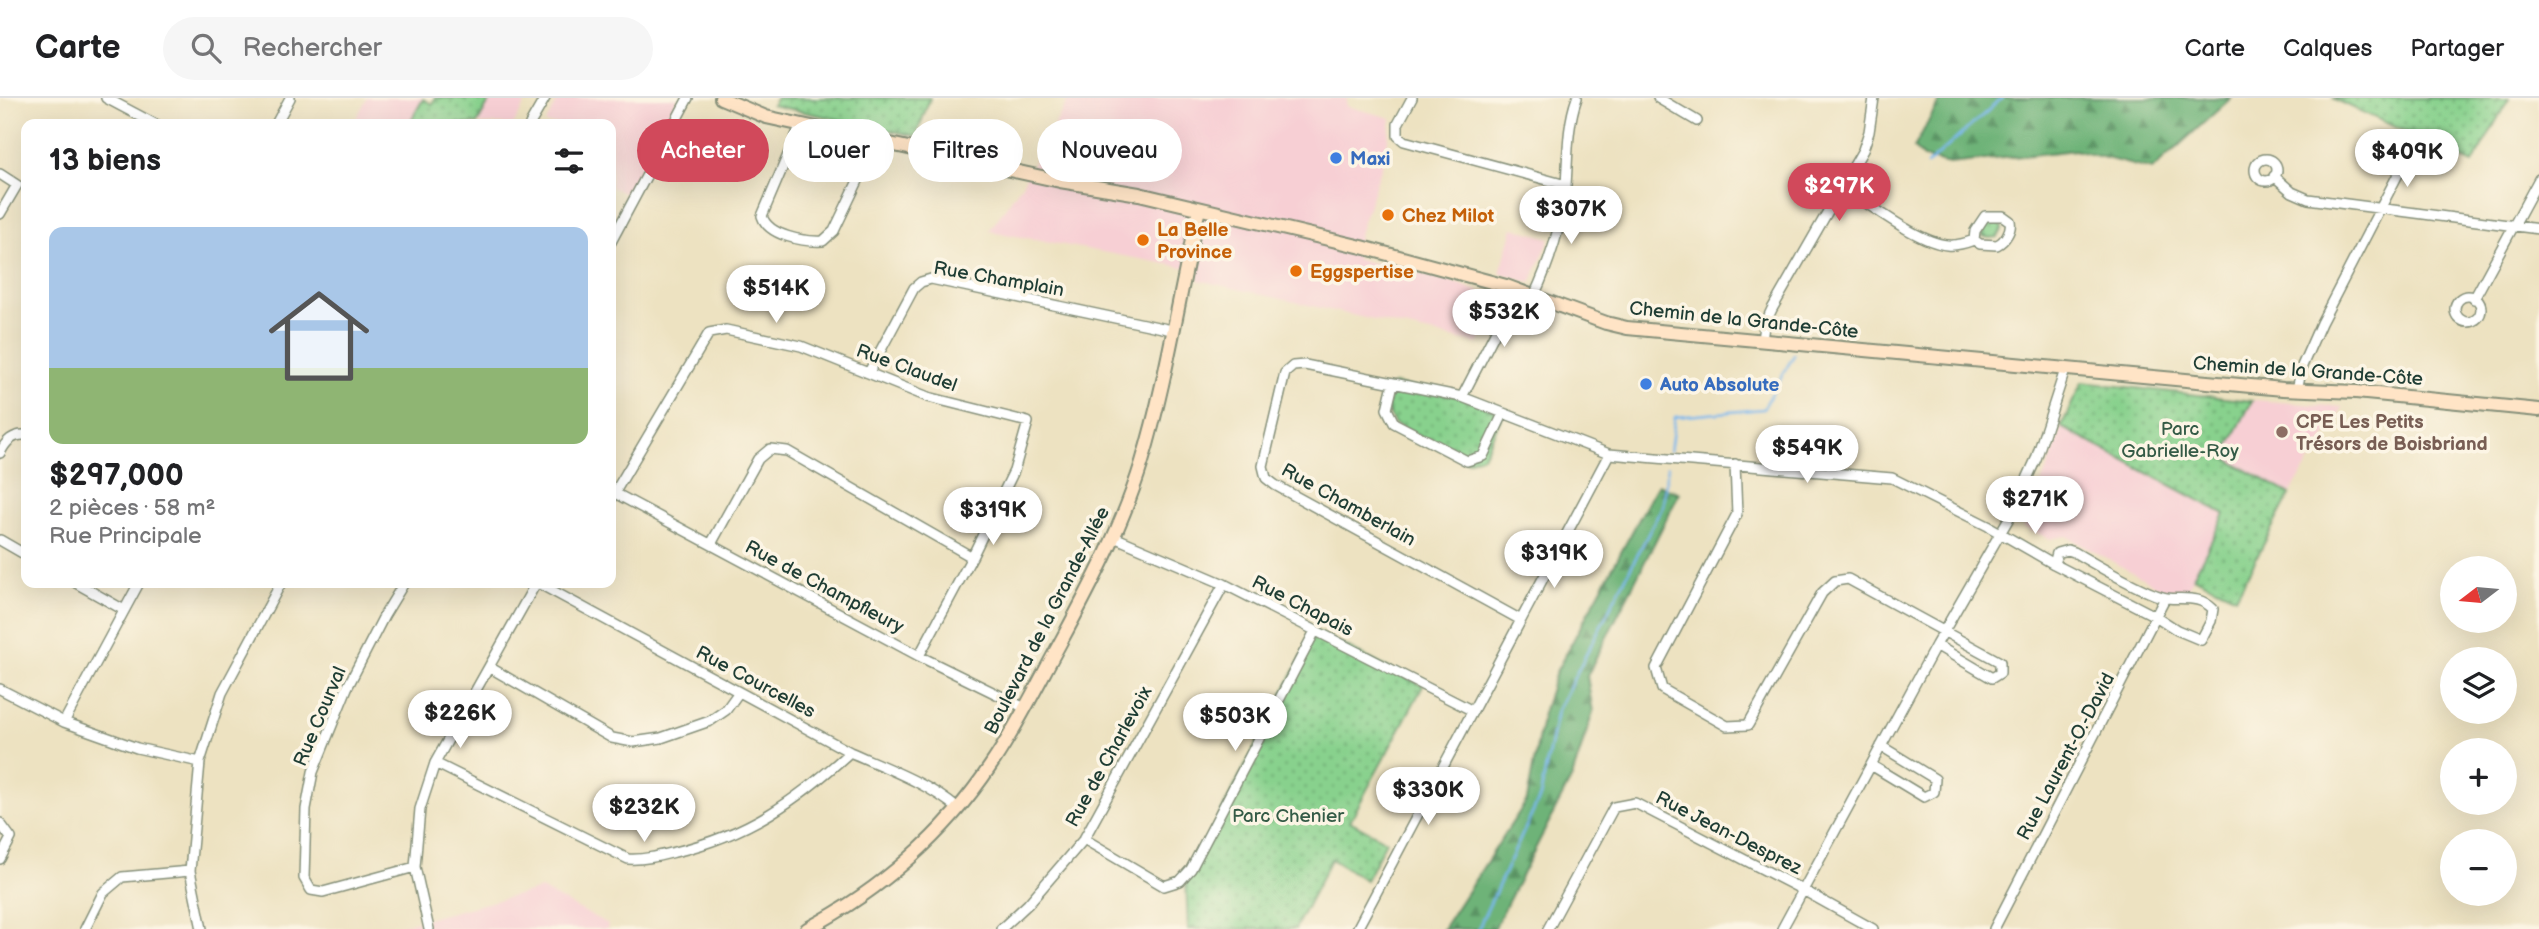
<!DOCTYPE html>
<html lang="fr">
<head>
<meta charset="utf-8">
<style>
  body { margin:0; font-family:"Balsamiq Sans",sans-serif; background:#f6f6f6; color:#202124; height:100vh; display:flex; flex-direction:column; font-size:26px; white-space:nowrap }
  * { box-sizing:border-box; margin:0 }
  p { font-size:23px; color:#757577 }
  .icon { flex:none; width:38px; height:38px; fill:none; stroke:currentColor; stroke-width:2; stroke-linecap:round; stroke-linejoin:round }
  .map { position:relative; flex:1; overflow:hidden }
  .sheet { position:absolute; left:21px; top:21px; width:595px; height:469px; display:flex; flex-direction:column; background:#fff; border-radius:14px; box-shadow:0 7px 28px #0002 }
  .sheet>* { flex:none }
  .banner { position:absolute; left:637px; top:21px; width:665px; height:63px; display:flex; gap:14px }
  .needle { width:46px; rotate:254deg }
  .controls { position:absolute; left:2440px; top:458px; display:grid; gap:14px }
  .controls a { display:grid; place-items:center; width:77px; height:77px; border-radius:50%; background:#fff; box-shadow:0 7px 28px #0002; font-size:35px }
  .price { position:absolute; translate:-50% -60px; padding:0 16px; border-radius:24px; background:#fff; color:#222; font-size:23px; line-height:46px; filter:drop-shadow(0 2px 4px #0008) }
  .price::after { content:''; position:absolute; left:50%; top:42px; width:21px; height:16px; margin-left:-10px; background:inherit; clip-path:polygon(0 0,100% 0,50% 100%) }
  .price.on { background:#d1495b; color:#fff }
  ul { padding:0; list-style:none }
  li { display:grid; align-content:center; gap:14px; height:371px; padding:0 28px }
  li+li { border-top:2px solid #e0e0e0 }
  li span { display:grid; place-items:center; height:217px; border-radius:14px; color:#555 }
  li>.icon { margin-inline-start:auto }
  span .icon { width:126px; height:126px; fill:#fffc; stroke-width:1 }
  li b { font-size:30px }
  h2 { display:flex; justify-content:space-between; align-items:center; height:84px; padding:0 28px; font-size:30px }
  .tag { padding:0 24px; border-radius:32px; background:#fff; box-shadow:0 7px 28px #0002; font-size:24px; line-height:63px }
  .tag.on { background:#d1495b; color:#fff }
  header { display:flex; align-items:center; gap:42px; box-sizing:border-box; height:98px; padding:0 35px; background:#fff; border-bottom:2px solid #e0e0e0 }
  header strong { font-size:33px }
  nav { display:flex; gap:38px; margin-inline-start:auto; font-size:24px }
  .search { width:490px; height:63px; background:#f6f6f6; display:flex; align-items:center; gap:18px; box-sizing:border-box; padding:0 24px; border-radius:38px; color:#757577; font-size:26px }
  .map>svg:first-child { display:block }
  .built { fill:#f7cfd4 }
  .grass { fill:url(#grass-dots); stroke:#548760; stroke-width:2 }
  .forest { fill:url(#forest-firs); stroke:#467856; stroke-width:2 }
  .lines { fill:none; stroke-linecap:round; stroke-linejoin:round }
  .stream { stroke:#7ab8ed; stroke-width:2.5 }
  .street-casing { stroke:#86907a; stroke-width:12 }
  .secondary-casing { stroke:#86907a; stroke-width:16 }
  .street { stroke:#fff; stroke-width:9 }
  .secondary { stroke:#ffe4c6; stroke-width:12 }
  .shop-dot { fill:#3f7fe0; stroke:#fcf5e5; stroke-width:2.5 }
  .food-dot { fill:#e8710a; stroke:#fcf5e5; stroke-width:2.5 }
  .education-dot { fill:#8d6e63; stroke:#fcf5e5; stroke-width:2.5 }
  .labels { text-anchor:middle; stroke-width:7; stroke-linejoin:round; paint-order:stroke }
  .shop-label { font-size:19px; font-weight:bold; fill:#366cbe; stroke:#fcf5e5; text-anchor:start }
  .food-label { font-size:19px; font-weight:bold; fill:#c56008; stroke:#fcf5e5; text-anchor:start }
  .street-label { font-size:19px; fill:#1f3d34; stroke:#fcf5e5 }
  .education-label { font-size:19px; font-weight:bold; fill:#785e54; stroke:#fcf5e5; text-anchor:start }
  .park-label { font-size:19px; fill:#345b46; stroke:#fcf5e5 }
</style>
</head>
<body>
<header>
<strong>Carte</strong>
<div class="search"><svg class="icon" aria-label="search" viewBox="0 0 24 24"><circle cx="10" cy="10" r="6"/><path d="M15 15l6 6"/></svg>Rechercher</div>
<nav><a>Carte</a><a>Calques</a><a>Partager</a></nav>
</header>
<div class="map">
<svg width="2539" height="831" viewBox="0 0 2539 831">
  <defs>
    <pattern id="grass-dots" width="8" height="8" patternUnits="userSpaceOnUse" patternTransform="scale(1.75)"><rect width="8" height="8" fill="#88d18d"/><path d="M2 2h.1M6 6h.1" fill="none" stroke="#6fab74" stroke-width="1.8" stroke-linecap="round"/></pattern>
    <pattern id="forest-firs" width="22" height="20" patternUnits="userSpaceOnUse" patternTransform="scale(1.75)"><rect width="22" height="20" fill="#6eb378"/><path d="M5 1l3.5 6h-7zM16 11l3.5 6h-7z" fill="#5a9363"/></pattern>
  </defs>
  <rect width="100%" height="100%" fill="#fcf5e5"/>
  <filter id="ink" filterUnits="userSpaceOnUse"><feTurbulence type="fractalNoise" baseFrequency=".0143" numOctaves="2"/><feDisplacementMap in="SourceGraphic" scale="14" xChannelSelector="R" yChannelSelector="G"/><feConvolveMatrix kernelMatrix="1 2 1 2 8 2 1 2 1" color-interpolation-filters="sRGB"/></filter>
  <filter id="wash" filterUnits="userSpaceOnUse"><feTurbulence type="fractalNoise" baseFrequency=".00686" numOctaves="4" result="noise"/><feDisplacementMap in="SourceGraphic" scale="28" xChannelSelector="R" yChannelSelector="G"/><feGaussianBlur stdDeviation="1.57" result="paint"/><feColorMatrix in="noise" values="0 0 0 0 0 0 0 0 0 0 0 0 0 0 0 0 0 1.4 0 .05"/><feComposite in="paint" operator="in"/></filter>
  <g filter="url(#wash)">
    <rect width="100%" height="100%" fill="#ede2c1"/>
    <!-- built -->
    <path class="built" d="M367,0H421L423,1L409,26H353Z
      M491,0H528L514,26H477Z
      M559,0H678L627,97L611,89V26H545Z
      M1069,0H1347L1346,8L1391,20L1386,56L1360,133L1356,161L1448,182L1502,202L1478,246L1198,182L1199,172L989,133L1022,86Z
      M1513,130L1550,140L1531,185L1500,175Z
      M2254,302L2343,309L2290,396L2222,359Z
      M2061,329L2226,416L2187,491L2166,493L2066,438L2050,441L2024,429L2057,345Z
      M541,791L608,826L607,831H387Z"/>
    <!-- grass -->
    <path class="grass" d="M435,0H491L477,26H409L423,1L432,6Z
      M777,0H930L916,38L772,7Z
      M2332,0H2509L2473,65Z
      M1996,124L2000,125L2003,130L1998,139L1989,140L1982,138L1985,128Z
      M2082,284L2252,303L2223,359L2290,396L2236,499L2193,479L2225,416L2061,329Z
      M1393,286L1462,299L1503,316L1483,358L1467,363L1394,325L1387,311Z
      M1315,533L1423,588L1350,723L1386,743L1366,782L1331,761L1295,831H1188L1186,782Z"/>
    <!-- forest -->
    <path class="forest" d="M1941,0H2231L2152,72L2075,52L1949,66L1923,59L1914,50Z
      M1658,386L1679,396L1587,578L1593,614L1572,679L1494,831H1443L1527,702L1543,615L1556,574Z"/>
    <g class="lines">
      <!-- stream -->
      <path class="stream" d="M1927,67L2002,0
        M1670,353L1675,319L1763,311L1794,257
        M1478,831L1540,699L1557,613L1663,407L1668,369"/>
    </g>
  </g>
  <g filter="url(#ink)">
    <g class="lines">
      <!-- street casing -->
      <g class="street-casing">
        <path id="street" d="M106,0L155,26
          M1412,0L1398,26V38L1404,43L1566,87
          M1658,0L1697,23
          M276,26L290,0
          M530,26L545,0
          M801,26L762,118C768,138 804,144 823,143L834,133L877,43
          M2255 72a11 11 0 1 1 22 0a11 11 0 1 1-22 0Z
          M0,76L17,87L0,116
          M2274,78L2292,94L2308,101L2539,131
          M1843,90C1870,106 1917,144 1947,147C1957,148 1966,145 1974,142L1980,146L1997,147C2005,143 2012,132 2010,123L2003,118H1985L1975,133L1974,142
          M611,144L688,0
          M1534,198C1551,161 1562,127 1566,87C1568,59 1567,27 1577,0
          M2455 211a13 13 0 1 1 26 0a13 13 0 1 1-26 0Z
          M2474,201L2539,81
          M1762,242L1764,228L1772,211L1863,52L1869,34L1874,0
          M869,274L914,190L921,184L931,181L1172,232
          M1393,286L1387,311L1394,325L1467,363L1483,358L1503,316
          M2297,292L2302,268L2321,225L2408,57
          M1462,299L1517,192
          M0,355C6,343 13,336 26,337
          M1735,366L1737,416L1656,570L1662,591L1727,628L1748,627L1822,495L1835,483L1848,481L2000,564V575L1992,580L1936,547
          M611,393L919,558L1025,610
          M615,394L709,235L726,232L801,248L928,299L1028,324L1014,373L972,459L919,558
          M1114,439L1224,486L1473,613
          M0,442L26,457
          M711,446L758,361L770,351L787,353L972,459
          M76,485L124,512
          M404,485L384,518L347,590L313,674L306,711L304,780L311,792L323,794L415,769
          M538,485L850,654C886,670 928,685 958,711
          M1521,522L1275,387L1266,380L1263,368L1285,275L1293,268L1305,267L1462,299L1609,356L1892,380L1988,428L2054,466L2157,519L2177,532L2201,542L2211,523L2213,511C2199,497 2184,502 2167,500C2149,498 2091,464 2074,454L2068,452L2057,455L2054,466
          M489,569L612,640L633,644L661,640L710,623L726,612L739,594
          M0,591L64,624L137,650L200,664
          M64,624L139,485
          M435,665L628,761C644,762 659,758 675,754C748,737 796,703 850,654
          M1871,667L1924,699L1934,694L1935,681L1881,648
          M0,725L11,740L0,761
          M1084,741L1164,788L1180,783L1191,771L1315,533
          M85,831L103,795L122,779L190,773
          M202,831L190,773L200,664L222,595L281,485
          M429,831L415,769L420,711L435,665L536,485
          M1001,831L1028,806L1084,741L1224,486
          M1357,831L1609,356
          M1548,831L1614,709L1635,705L1803,792L1873,831
          M1782,831L1936,547L2009,420L2036,361L2065,272
          M1994,831L2165,500"/>
      </g>
      <!-- secondary casing -->
      <g class="secondary-casing">
        <path id="secondary" d="M721,0L766,19L1060,83L1139,96L1362,149L1506,188L1606,225L1627,230L2283,291L2356,294L2539,312
          M807,831C881,792 945,736 991,667C1017,629 1037,587 1059,547C1091,488 1122,429 1142,364C1167,281 1179,195 1199,111"/>
      </g>
      <!-- street -->
      <use href="#street" class="street"/>
      <!-- secondary -->
      <use href="#secondary" class="secondary"/>
    </g>
  </g>
  <!-- markers -->
  <g class="shop-dot">
    <circle cx="1336" cy="60" r="7"/>
    <circle cx="1646" cy="286" r="7"/>
  </g>
  <g class="food-dot">
    <circle cx="1388" cy="117" r="7"/>
    <circle cx="1143" cy="142" r="7"/>
    <circle cx="1296" cy="173" r="7"/>
  </g>
  <circle class="education-dot" cx="2282" cy="334" r="7"/>
  <g class="labels">
    <!-- shop labels -->
    <g class="shop-label">
      <text x="1350" y="67">Maxi</text>
      <text x="1660" y="293">Auto Absolute</text>
    </g>
    <!-- food labels -->
    <g class="food-label">
      <text x="1402" y="124">Chez Milot</text>
      <text x="1157" y="138">La Belle<tspan x="1157" dy="22">Province</tspan></text>
      <text x="1310" y="180">Eggspertise</text>
    </g>
    <!-- street labels -->
    <g class="street-label">
      <text transform="translate(999 180) rotate(10)" y="7">Rue Champlain</text>
      <text transform="translate(1744 221) rotate(6)" y="7">Chemin de la Grande-Côte</text>
      <text transform="translate(907 269) rotate(20)" y="7">Rue Claudel</text>
      <text transform="translate(2308 272) rotate(4)" y="7">Chemin de la Grande-Côte</text>
      <text transform="translate(1349 406) rotate(29)" y="7">Rue Chamberlain</text>
      <text transform="translate(825 488) rotate(28)" y="7">Rue de Champfleury</text>
      <text transform="translate(1303 507) rotate(27)" y="7">Rue Chapais</text>
      <text transform="translate(1046 522) rotate(-63)" y="7">Boulevard de la Grande-Allée</text>
      <text transform="translate(756 583) rotate(28)" y="7">Rue Courcelles</text>
      <text transform="translate(319 618) rotate(-67)" y="7">Rue Courval</text>
      <text transform="translate(1108 658) rotate(-61)" y="7">Rue de Charlevoix</text>
      <text transform="translate(2065 658) rotate(-62)" y="7">Rue Laurent-O.-David</text>
      <text transform="translate(1729 734) rotate(27)" y="7">Rue Jean-Desprez</text>
    </g>
    <!-- education labels -->
    <g class="education-label">
      <text x="2296" y="330">CPE Les Petits<tspan x="2296" dy="22">Trésors de Boisbriand</tspan></text>
    </g>
    <!-- park labels -->
    <g class="park-label">
      <text x="2180" y="337">Parc<tspan x="2180" dy="22">Gabrielle-Roy</tspan></text>
      <text x="1288" y="724">Parc Chenier</text>
    </g>
  </g>
</svg>
<div class="controls">
<a><svg class="needle" viewBox="-14 -14 28 28"><path d="M0-13l5 13h-10z" fill="#e53935"/><path d="M0 13l5-13h-10z" fill="#757577"/></svg></a>
<a><svg class="icon" aria-label="layers" viewBox="0 0 24 24"><path d="M12 4l9 5-9 5-9-5zM3 14l9 5 9-5"/></svg></a>
<a>+</a>
<a>−</a>
</div>
<b class="price" style="left:2407px;top:91px">$409K</b>
<b class="price on" style="left:1839px;top:125px">$297K</b>
<b class="price" style="left:1571px;top:148px">$307K</b>
<b class="price" style="left:776px;top:227px">$514K</b>
<b class="price" style="left:1504px;top:251px">$532K</b>
<b class="price" style="left:1807px;top:387px">$549K</b>
<b class="price" style="left:2035px;top:438px">$271K</b>
<b class="price" style="left:993px;top:449px">$319K</b>
<b class="price" style="left:1554px;top:492px">$319K</b>
<b class="price" style="left:460px;top:652px">$226K</b>
<b class="price" style="left:1235px;top:655px">$503K</b>
<b class="price" style="left:1428px;top:729px">$330K</b>
<b class="price" style="left:644px;top:746px">$232K</b>
<div class="banner">
<a class="tag on">Acheter</a>
<a class="tag">Louer</a>
<a class="tag">Filtres</a>
<a class="tag">Nouveau</a>
</div>
<section class="sheet">
<h2>13 biens<svg class="icon" aria-label="filters" viewBox="0 0 24 24"><path d="M4 7h16M4 17h16"/><circle cx="9" cy="7" r="2"/><circle cx="15" cy="17" r="2"/></svg></h2>
<ul>
<li><span style="background:linear-gradient(#a9c7e8 65%,#8fb573 0)"><svg class="icon" aria-label="home" viewBox="0 0 24 24"><path d="M3 11l9-7 9 7M6 9v11h12V9"/></svg></span><div><b>$297,000</b><p>2 pièces · 58 m²</p><p>Rue Principale</p></div></li>
</ul>
</section>
</div>
</body>
</html>
